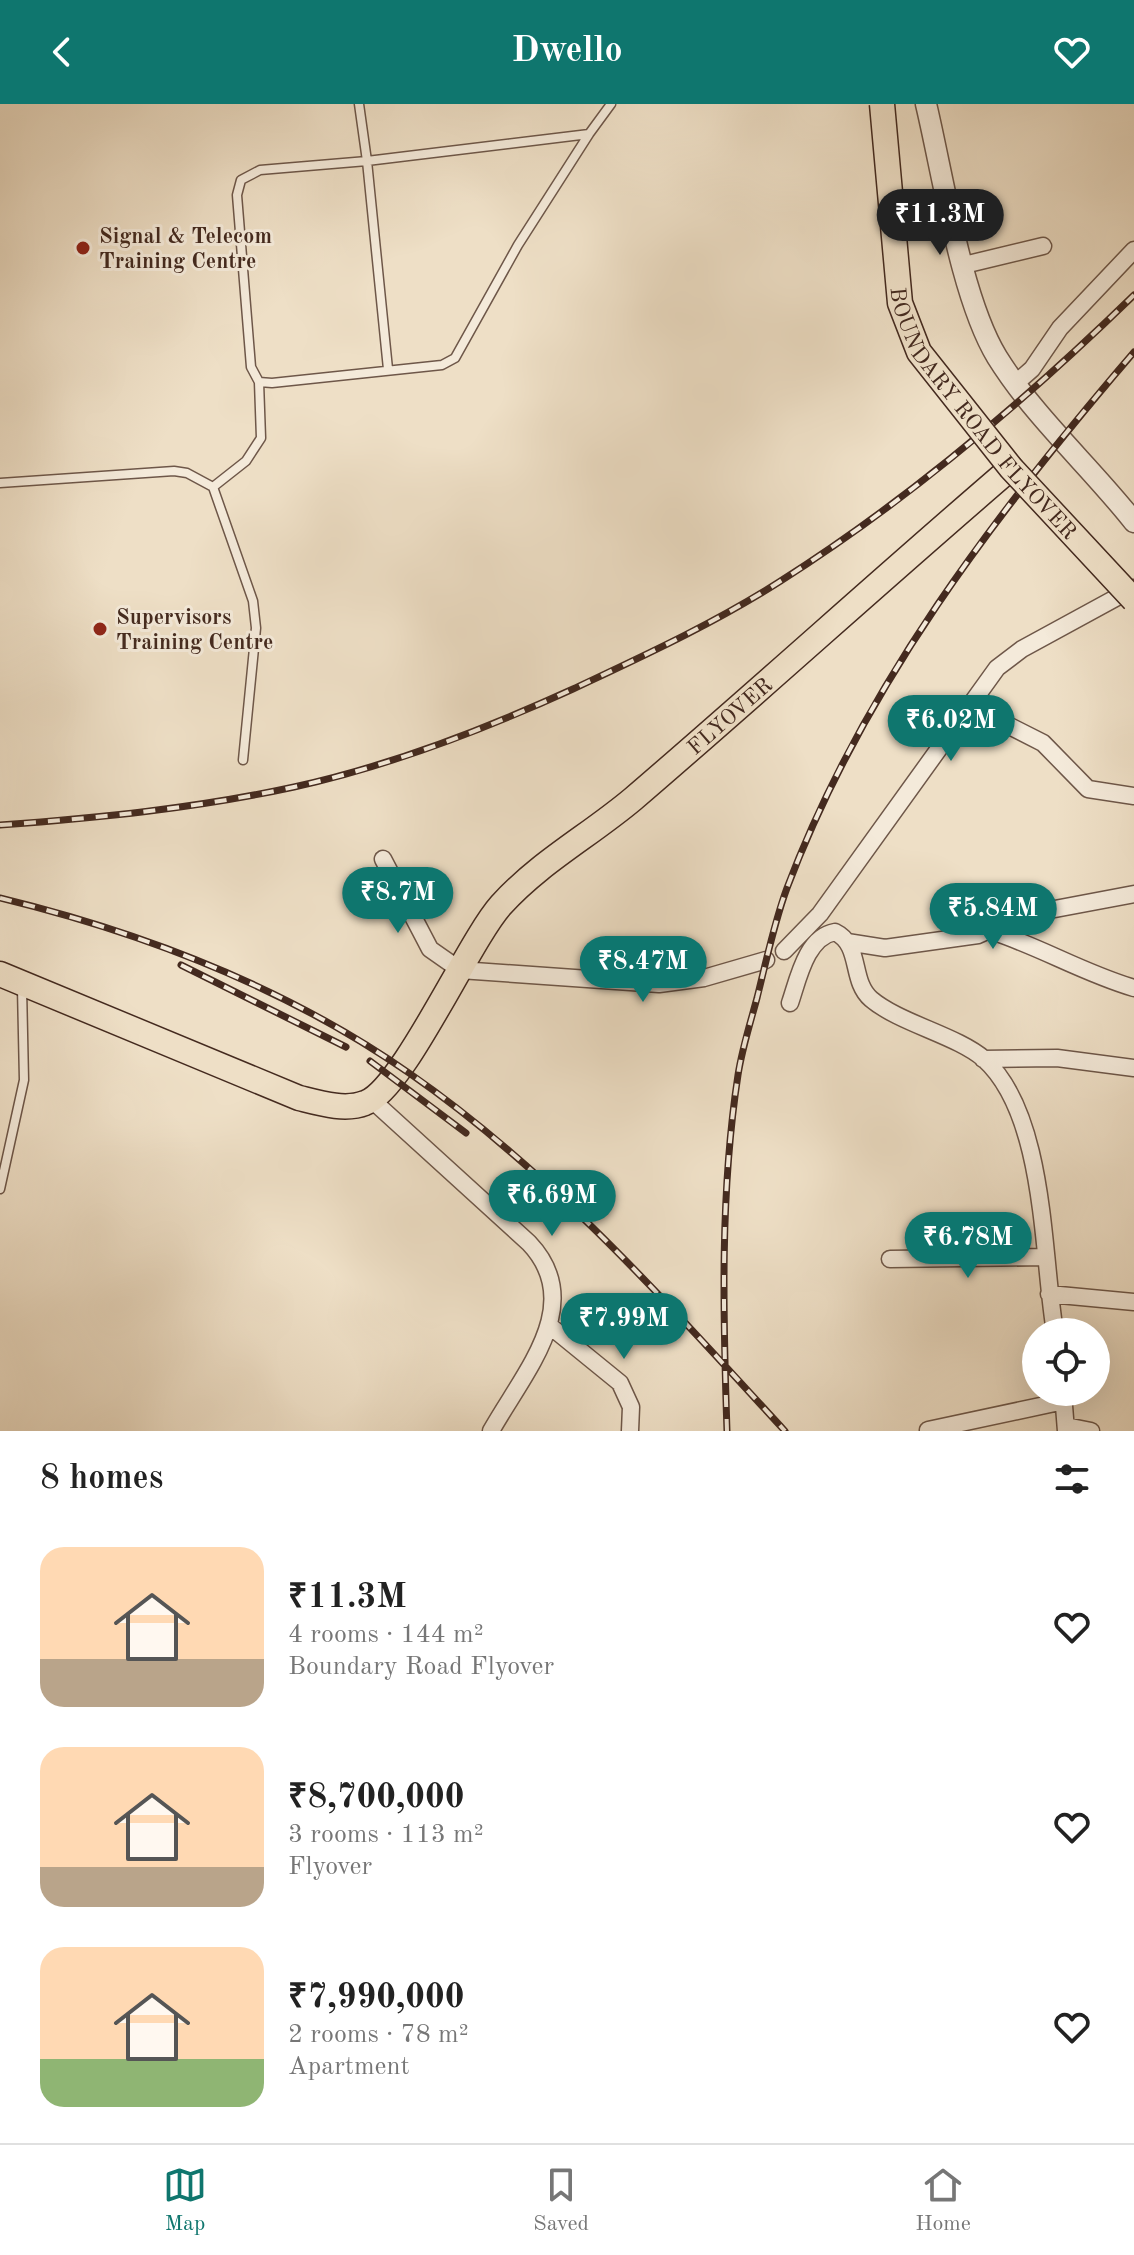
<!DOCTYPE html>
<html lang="en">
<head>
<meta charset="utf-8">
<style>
  body { margin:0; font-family:"Old Standard TT",serif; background:#f6f6f6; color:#222; height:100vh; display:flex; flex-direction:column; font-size:30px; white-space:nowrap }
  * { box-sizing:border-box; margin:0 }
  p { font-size:26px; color:#767676 }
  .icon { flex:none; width:44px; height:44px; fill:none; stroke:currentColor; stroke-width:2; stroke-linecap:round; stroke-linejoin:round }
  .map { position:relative; height:1327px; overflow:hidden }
  .side { display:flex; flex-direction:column; background:#fff; flex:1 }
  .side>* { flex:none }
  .buttons { position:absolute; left:1022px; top:1214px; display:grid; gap:16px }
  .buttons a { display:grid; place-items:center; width:88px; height:88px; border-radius:50%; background:#fff; box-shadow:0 8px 32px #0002; font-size:40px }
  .price { position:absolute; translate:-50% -68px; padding:0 18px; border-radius:28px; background:#0f766e; color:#fff; font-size:26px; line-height:52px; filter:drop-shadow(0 2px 4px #0008) }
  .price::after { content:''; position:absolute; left:50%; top:48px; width:24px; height:18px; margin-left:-12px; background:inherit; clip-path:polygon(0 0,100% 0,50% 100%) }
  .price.active { background:#222; color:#fff }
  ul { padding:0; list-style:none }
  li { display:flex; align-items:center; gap:24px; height:200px; padding:0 40px }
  li span { display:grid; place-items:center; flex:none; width:224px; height:160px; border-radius:24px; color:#555 }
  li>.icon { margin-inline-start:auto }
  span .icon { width:96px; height:96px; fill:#fffc; stroke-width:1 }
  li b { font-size:34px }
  h2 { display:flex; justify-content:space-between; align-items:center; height:96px; padding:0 40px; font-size:34px }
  header { display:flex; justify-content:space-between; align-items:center; height:104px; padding:0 40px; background:#0f766e; color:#fff; font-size:36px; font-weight:700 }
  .tab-bar { display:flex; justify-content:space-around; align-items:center; height:112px; border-top:2px solid #e0e0e0; background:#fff; font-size:22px; color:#767676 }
  .tab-bar a { display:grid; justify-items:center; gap:4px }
  .tab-bar .active { color:#0f766e }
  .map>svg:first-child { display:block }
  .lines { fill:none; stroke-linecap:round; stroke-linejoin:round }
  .service-casing { stroke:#6e5749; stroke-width:11 }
  .minor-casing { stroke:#6e5749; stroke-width:19 }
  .tertiary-casing { stroke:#6e5749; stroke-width:23 }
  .primary-casing { stroke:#442a1f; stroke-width:27 }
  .service { stroke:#f4eada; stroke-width:8 }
  .minor { stroke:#f4eada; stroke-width:16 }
  .tertiary { stroke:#f4eada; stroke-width:20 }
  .primary { stroke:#eedfc6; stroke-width:24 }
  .rail-casing { stroke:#442a1f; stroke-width:7 }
  .rail { stroke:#f4eada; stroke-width:4; stroke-dasharray:12; stroke-linecap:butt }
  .primary-bridge-casing { stroke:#442a1f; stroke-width:27; stroke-linecap:butt }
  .primary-bridge { stroke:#eedfc6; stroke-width:24 }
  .poi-dot { fill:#8f2418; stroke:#f4eada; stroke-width:3 }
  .labels { text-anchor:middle; stroke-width:6; stroke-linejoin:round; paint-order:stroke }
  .poi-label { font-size:22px; font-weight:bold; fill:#442a1f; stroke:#f4eada; text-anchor:start }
  .street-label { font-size:22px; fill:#442a1f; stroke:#f4eada }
</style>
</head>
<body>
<header><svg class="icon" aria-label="back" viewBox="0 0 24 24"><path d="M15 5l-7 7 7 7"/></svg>Dwello<svg class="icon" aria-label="heart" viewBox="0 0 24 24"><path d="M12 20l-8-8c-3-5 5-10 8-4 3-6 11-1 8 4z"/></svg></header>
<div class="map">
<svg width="1134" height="1327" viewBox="0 0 1134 1327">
  <rect width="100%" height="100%" fill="#eedfc6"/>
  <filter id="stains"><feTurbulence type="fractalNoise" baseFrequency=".0025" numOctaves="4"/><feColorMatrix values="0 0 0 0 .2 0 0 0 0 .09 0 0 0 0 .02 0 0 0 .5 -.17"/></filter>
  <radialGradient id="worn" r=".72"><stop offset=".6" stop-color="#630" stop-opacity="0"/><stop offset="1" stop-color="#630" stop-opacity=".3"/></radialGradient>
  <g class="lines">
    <!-- service casing -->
    <g class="service-casing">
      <path id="service" d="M359,0L367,57L260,66L241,76L237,91L251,263L259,278L272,279L442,261L455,254L518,141L589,30
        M388,265L367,57L589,30L611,0
        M0,379L174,367L187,369L213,383L246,357L261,334L259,278
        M213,383L253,497L256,524L243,656
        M0,1085L24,976L22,884"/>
    </g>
    <!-- minor casing -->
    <g class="minor-casing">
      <path id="minor" d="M964,161L1043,142
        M1016,279L1032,265L1060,224L1134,146
        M968,601L1043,639L1088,685L1134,692
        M383,755L430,845L460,866L659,880L704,874L766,856
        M991,827C1041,843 1083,869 1134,884
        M847,838L885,844L978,831L1023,811L1134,790
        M784,847L820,810L997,564L1022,545L1134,484
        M790,899C798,876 806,833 835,828C862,841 850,877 871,895C899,919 958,932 984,955C1046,1011 1042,1151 1055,1228
        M983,955L1057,954L1134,964
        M372,996L529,1139C587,1200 524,1268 491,1327
        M890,1155L1045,1153
        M1049,1190L1134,1198
        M550,1222L620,1279L631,1303L630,1327
        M1063,1289L1066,1327
        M1066,1322L1091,1327
        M928,1326L1064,1297"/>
    </g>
    <!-- tertiary casing -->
    <g class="tertiary-casing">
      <path id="tertiary" d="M926,0C943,71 961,194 997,253C1035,314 1090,362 1134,418"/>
    </g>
    <!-- primary casing -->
    <g class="primary-casing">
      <g id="primary">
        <path id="s1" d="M0,870L299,994C319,999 345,1007 365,999C403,986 468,838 501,801C540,758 589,732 633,695C760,586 884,473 1011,364"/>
      </g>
    </g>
    <!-- service -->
    <use href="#service" class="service"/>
    <!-- minor -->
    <use href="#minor" class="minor"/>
    <!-- tertiary -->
    <use href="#tertiary" class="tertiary"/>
    <!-- primary -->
    <use href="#primary" class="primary"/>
    <!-- rail casing -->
    <g class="rail-casing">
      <path id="rail" d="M0,721C99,714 197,704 294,683C390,662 483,626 573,585C643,552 713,520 779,478C907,397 1025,297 1134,191
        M0,794C144,829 287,884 409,969C552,1068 668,1200 785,1327
        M181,861L346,943
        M370,957L466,1029
        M727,1327C723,1208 720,1089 738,971C742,945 750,920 757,894C766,858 774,819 787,784C863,583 996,409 1134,248"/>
    </g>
    <!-- rail -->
    <use href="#rail" class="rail"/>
    <!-- primary-bridge casing -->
    <g class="primary-bridge-casing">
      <g id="primary-bridge">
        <path id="s2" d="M882,0L900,199L919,248L1011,364L1134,496"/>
      </g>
    </g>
    <!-- primary-bridge -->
    <use href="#primary-bridge" class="primary-bridge"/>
  </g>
  <!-- markers -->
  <g class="poi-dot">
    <circle cx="83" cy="144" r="8"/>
    <circle cx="100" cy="525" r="8"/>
  </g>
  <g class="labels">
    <!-- poi labels -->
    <g class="poi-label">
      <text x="99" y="139">Signal &amp; Telecom<tspan x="99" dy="25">Training Centre</tspan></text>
      <text x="116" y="520">Supervisors<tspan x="116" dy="25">Training Centre</tspan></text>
    </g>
    <!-- street labels -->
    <g class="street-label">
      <text dy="8" stroke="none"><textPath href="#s2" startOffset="338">BOUNDARY ROAD FLYOVER</textPath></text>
      <text dy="8" stroke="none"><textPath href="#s1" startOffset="930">FLYOVER</textPath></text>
    </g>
  </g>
  <rect width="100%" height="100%" filter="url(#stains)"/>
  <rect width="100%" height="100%" fill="url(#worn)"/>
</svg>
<div class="buttons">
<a><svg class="icon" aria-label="locate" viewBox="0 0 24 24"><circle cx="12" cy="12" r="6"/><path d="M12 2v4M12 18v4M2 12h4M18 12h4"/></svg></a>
</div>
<b class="price active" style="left:940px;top:153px">₹11.3M</b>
<b class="price" style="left:951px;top:659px">₹6.02M</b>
<b class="price" style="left:398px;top:831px">₹8.7M</b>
<b class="price" style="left:993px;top:847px">₹5.84M</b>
<b class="price" style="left:643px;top:900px">₹8.47M</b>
<b class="price" style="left:552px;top:1134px">₹6.69M</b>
<b class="price" style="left:968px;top:1176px">₹6.78M</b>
<b class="price" style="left:624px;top:1257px">₹7.99M</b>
</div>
<section class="side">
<h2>8 homes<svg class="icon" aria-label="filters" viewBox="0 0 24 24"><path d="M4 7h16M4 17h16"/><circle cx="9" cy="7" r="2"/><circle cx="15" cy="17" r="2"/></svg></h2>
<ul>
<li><span style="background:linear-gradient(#ffd9b3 70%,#b9a48a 0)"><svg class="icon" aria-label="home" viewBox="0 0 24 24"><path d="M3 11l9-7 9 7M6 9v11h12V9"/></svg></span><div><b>₹11.3M</b><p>4 rooms · 144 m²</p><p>Boundary Road Flyover</p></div><svg class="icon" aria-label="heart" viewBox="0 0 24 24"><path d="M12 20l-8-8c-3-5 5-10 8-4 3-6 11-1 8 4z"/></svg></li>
<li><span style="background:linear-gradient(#ffd9b3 75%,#b9a48a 0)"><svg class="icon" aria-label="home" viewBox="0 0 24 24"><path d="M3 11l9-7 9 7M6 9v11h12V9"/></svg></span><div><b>₹8,700,000</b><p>3 rooms · 113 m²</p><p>Flyover</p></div><svg class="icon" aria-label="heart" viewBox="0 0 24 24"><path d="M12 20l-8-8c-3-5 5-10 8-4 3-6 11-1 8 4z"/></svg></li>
<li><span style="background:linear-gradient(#ffd9b3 70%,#8fb573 0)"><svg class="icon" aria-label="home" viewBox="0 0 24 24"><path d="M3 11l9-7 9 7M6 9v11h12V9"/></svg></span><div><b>₹7,990,000</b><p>2 rooms · 78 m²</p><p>Apartment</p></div><svg class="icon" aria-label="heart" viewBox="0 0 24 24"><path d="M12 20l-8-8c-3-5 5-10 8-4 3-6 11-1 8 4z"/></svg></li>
</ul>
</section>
<nav class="tab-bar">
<a class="active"><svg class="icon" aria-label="map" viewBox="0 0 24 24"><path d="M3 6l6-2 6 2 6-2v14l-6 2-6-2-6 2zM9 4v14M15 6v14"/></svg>Map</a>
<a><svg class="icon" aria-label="saved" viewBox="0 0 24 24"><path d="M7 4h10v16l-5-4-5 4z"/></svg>Saved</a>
<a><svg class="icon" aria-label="home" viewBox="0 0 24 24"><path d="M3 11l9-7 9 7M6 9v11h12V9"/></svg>Home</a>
</nav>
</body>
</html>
